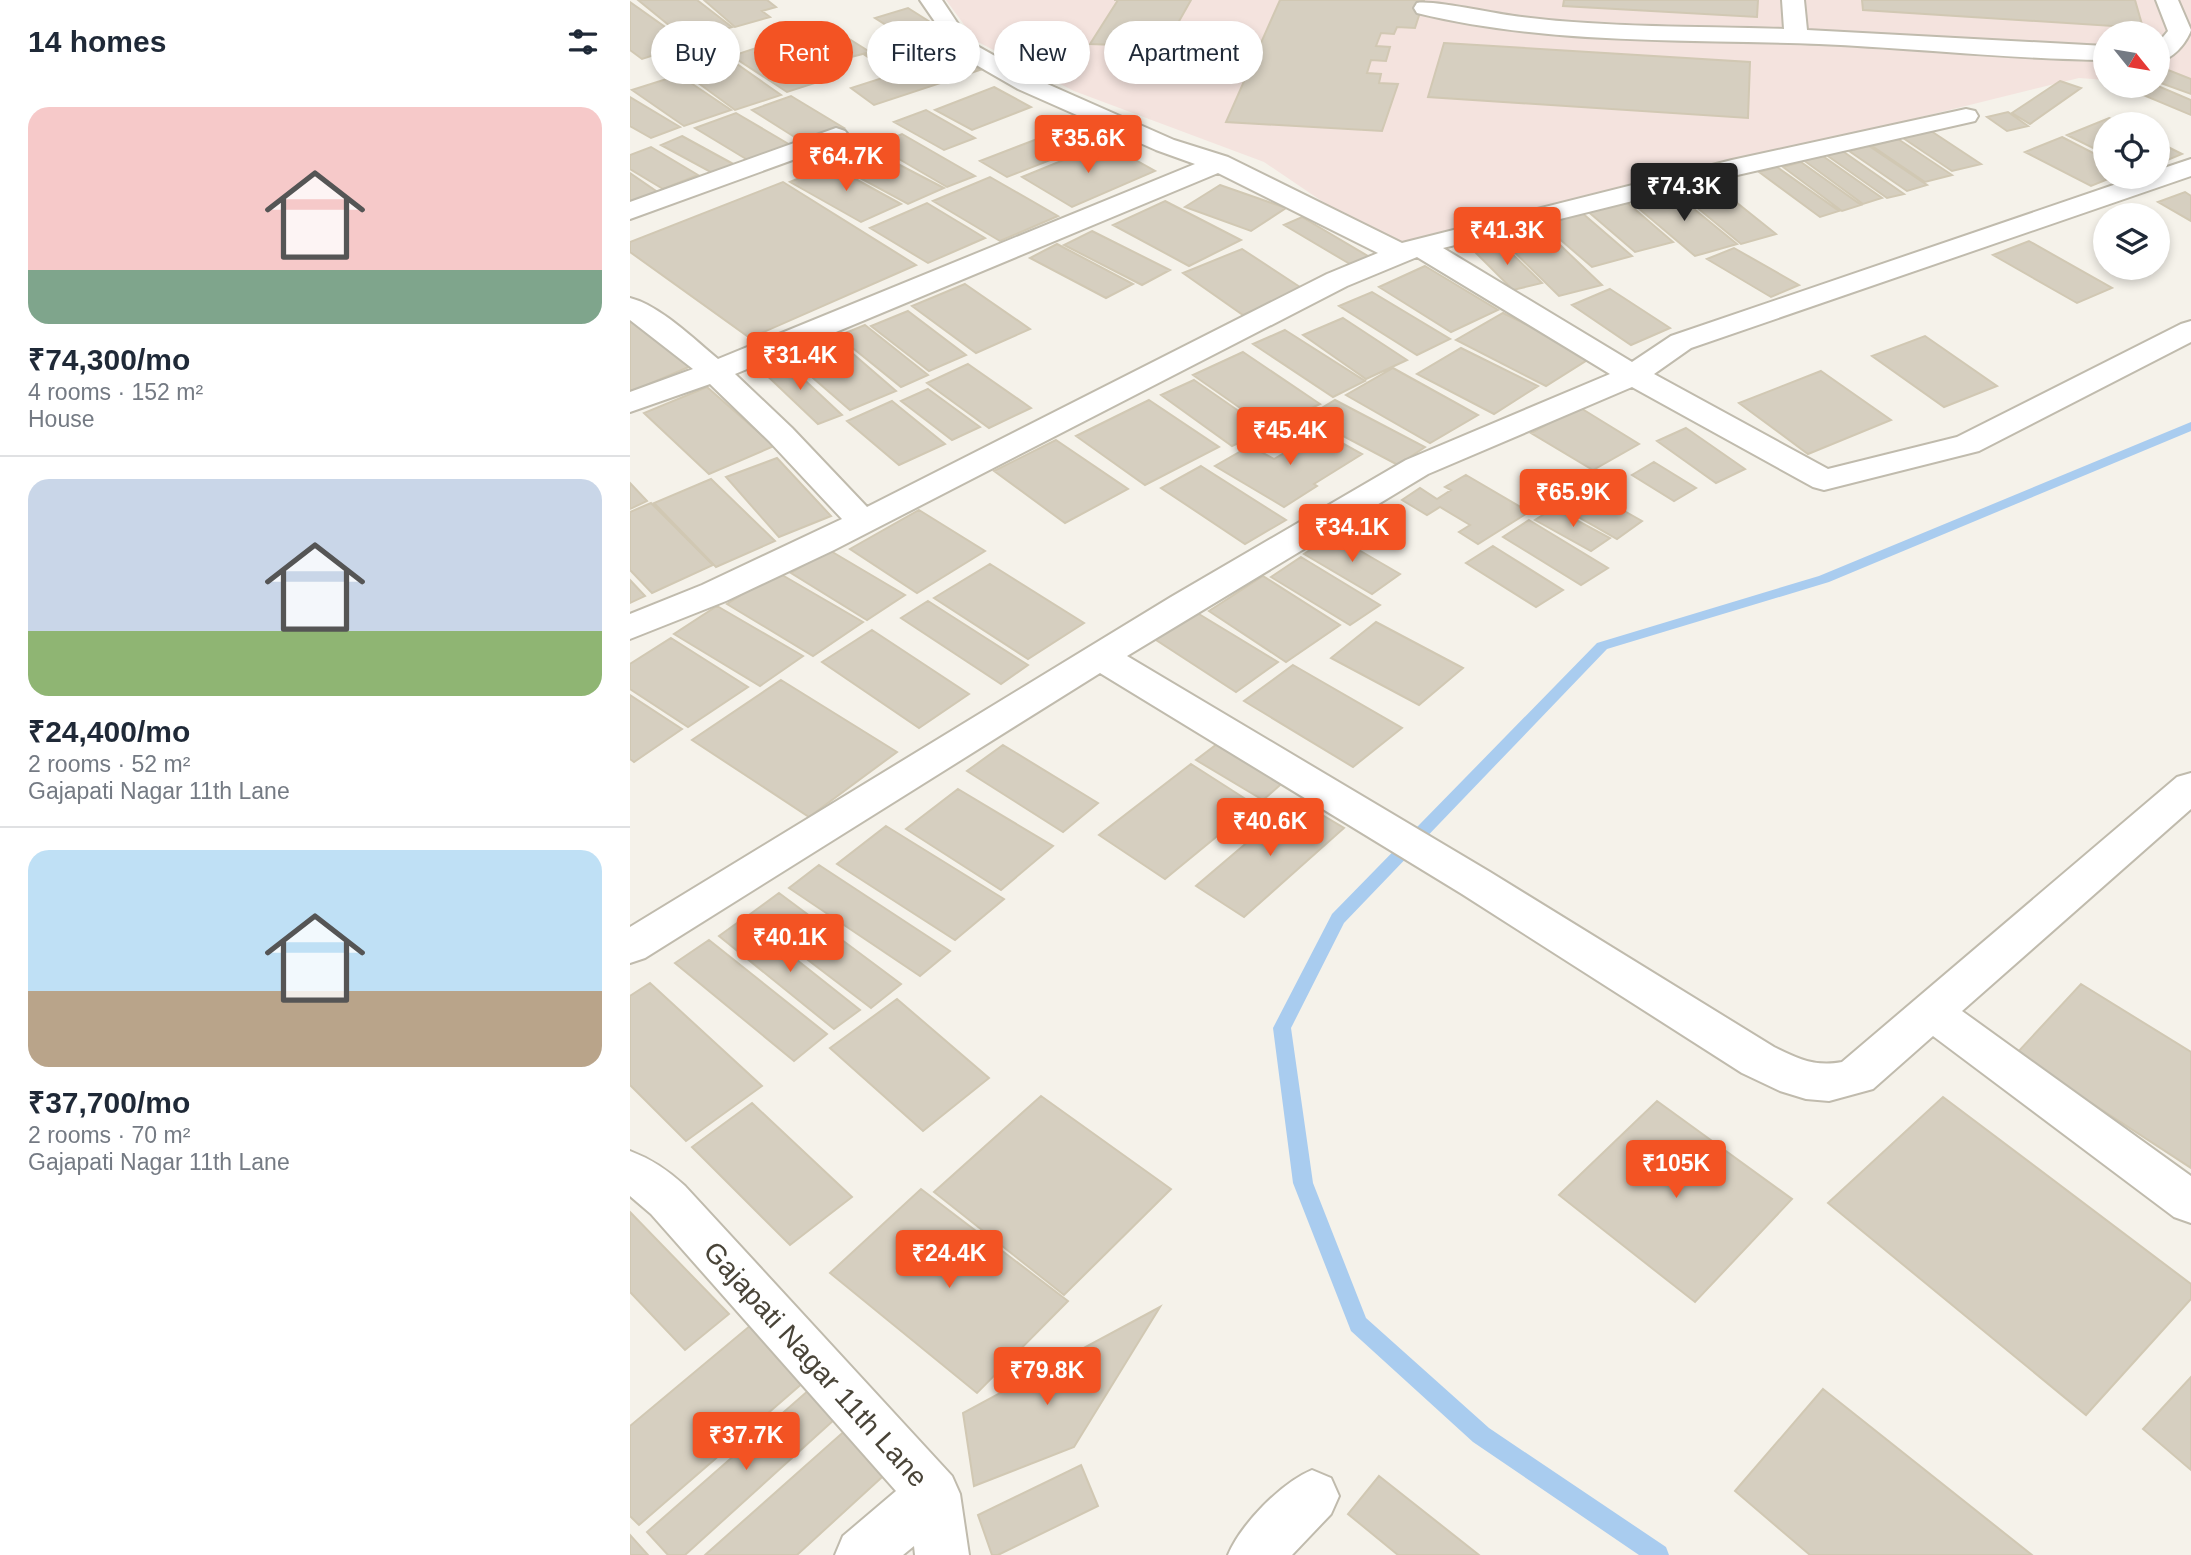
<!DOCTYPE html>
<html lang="en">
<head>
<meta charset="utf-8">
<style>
  body { margin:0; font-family:Arial,sans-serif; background:#f2f2f3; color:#1f2937; height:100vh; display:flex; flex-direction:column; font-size:26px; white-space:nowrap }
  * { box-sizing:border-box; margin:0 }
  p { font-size:23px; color:#747a83 }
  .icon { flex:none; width:38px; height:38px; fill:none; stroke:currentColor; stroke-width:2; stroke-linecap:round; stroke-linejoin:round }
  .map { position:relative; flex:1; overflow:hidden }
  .details { display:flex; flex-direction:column; background:#fff; width:630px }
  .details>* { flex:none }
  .guide { position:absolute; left:21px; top:21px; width:665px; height:63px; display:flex; gap:14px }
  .needle { width:46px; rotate:120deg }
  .fabs { position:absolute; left:1463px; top:21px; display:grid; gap:14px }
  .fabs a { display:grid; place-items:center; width:77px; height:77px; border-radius:50%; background:#fff; box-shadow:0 4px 10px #0003; font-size:35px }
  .price { position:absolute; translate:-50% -60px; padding:0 16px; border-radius:7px; background:#f35323; color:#fff; font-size:23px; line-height:46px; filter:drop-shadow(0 2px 4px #0008) }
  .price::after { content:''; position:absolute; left:50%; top:42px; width:21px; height:16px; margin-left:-10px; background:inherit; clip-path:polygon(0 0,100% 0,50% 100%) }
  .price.on { background:#222; color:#fff }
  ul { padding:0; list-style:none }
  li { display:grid; align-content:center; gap:14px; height:371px; padding:0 28px }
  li+li { border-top:2px solid #e0e1e3 }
  li span { display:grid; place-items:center; height:217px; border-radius:21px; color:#555 }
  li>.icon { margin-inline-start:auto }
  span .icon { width:126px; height:126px; fill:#fffc; stroke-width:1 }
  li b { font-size:30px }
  h2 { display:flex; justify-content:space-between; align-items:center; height:84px; padding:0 28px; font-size:30px }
  .pill { padding:0 24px; border-radius:32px; background:#fff; box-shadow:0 4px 10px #0003; font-size:24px; line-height:63px }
  .pill.on { background:#f35323; color:#fff }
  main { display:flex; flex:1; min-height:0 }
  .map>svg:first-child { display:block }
  .medical { fill:#f4e3de }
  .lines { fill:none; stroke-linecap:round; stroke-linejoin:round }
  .stream { fill:#a9ccef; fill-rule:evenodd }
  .building { fill:#d6cfc0; stroke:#d1c8b3; stroke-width:2 }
  .minor-casing { stroke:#c0bbad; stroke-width:4 }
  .minor { fill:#fff; fill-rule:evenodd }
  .labels { text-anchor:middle; stroke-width:7; stroke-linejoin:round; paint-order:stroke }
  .near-street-label { font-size:28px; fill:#494438; stroke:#fff }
</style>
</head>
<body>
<main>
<section class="details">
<h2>14 homes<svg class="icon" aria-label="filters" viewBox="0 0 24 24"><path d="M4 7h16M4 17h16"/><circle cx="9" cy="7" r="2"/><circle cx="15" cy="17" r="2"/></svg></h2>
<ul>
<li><span style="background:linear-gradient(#f6c9c9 75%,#7fa58c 0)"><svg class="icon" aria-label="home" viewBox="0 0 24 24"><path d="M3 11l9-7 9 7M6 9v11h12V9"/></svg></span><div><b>₹74,300/mo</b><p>4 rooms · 152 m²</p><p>House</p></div></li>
<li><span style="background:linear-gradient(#c9d6e8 70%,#8fb573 0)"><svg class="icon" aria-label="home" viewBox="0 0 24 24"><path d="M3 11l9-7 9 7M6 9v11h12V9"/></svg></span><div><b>₹24,400/mo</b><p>2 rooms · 52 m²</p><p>Gajapati Nagar 11th Lane</p></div></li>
<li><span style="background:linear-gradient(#bfe0f5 65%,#b9a48a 0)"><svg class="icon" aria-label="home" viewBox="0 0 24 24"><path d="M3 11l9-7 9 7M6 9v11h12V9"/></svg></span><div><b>₹37,700/mo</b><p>2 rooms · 70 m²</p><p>Gajapati Nagar 11th Lane</p></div></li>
</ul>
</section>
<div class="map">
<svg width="1561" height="1555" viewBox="0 0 1561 1555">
  <rect width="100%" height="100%" fill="#f5f2ea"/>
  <!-- medical -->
  <path class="medical" d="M316,0H1561V85L1528,83V33H1475V80L1449,78L761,248L634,162L444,91L346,41Z"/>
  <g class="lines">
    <!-- stream -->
    <path class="stream" d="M1561,422V431L1199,582L977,649L714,923L661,1028L683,1183L736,1318L859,1428L1036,1547L1039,1555H1009L843,1442L721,1331L663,1183L643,1028L702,914L967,643L1189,576Z"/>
  </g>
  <!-- building -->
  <path class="building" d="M8,0H67L102,27L57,40Z
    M74,0H137L146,7L132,11L140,17L105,27Z
    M484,0H561L530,55L484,52L488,45L460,44L488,0Z
    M650,0H794L785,28L767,27L764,34L751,33L746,46L760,47L756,61L741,60L737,73L751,74L749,83L768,84L752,131L596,122Z
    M934,0H1128L1127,17L933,6Z
    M1232,0H1505L1513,28L1233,10Z
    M0,2L59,44L12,59L0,50Z
    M278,8L311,29L278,39L245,18Z
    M197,25L240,52L202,62L205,64L185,71L142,43L148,41L159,47L199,34L189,28Z
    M303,34L316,42L248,64L235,55Z
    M814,43L1120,62L1118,118L798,97Z
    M132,46L188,82L157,92L102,56Z
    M327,54L350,70L244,105L221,88Z
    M97,57L151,95L105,110L52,71Z
    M1528,66L1561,79V94L1528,82Z
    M49,75L101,110L54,126L2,90Z
    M1430,81L1451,88L1400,124L1382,113Z
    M1492,86H1528L1561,100V115Z
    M364,87L401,107L342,130L305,110Z
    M161,96L214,128L174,143L122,110Z
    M0,97L50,127L21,138L0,126Z
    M296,110L345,138L314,150L264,122Z
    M1378,112L1398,126L1377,131L1357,117Z
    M106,113L162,146L121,162L65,128Z
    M1479,118L1491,124H1475V154L1437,135Z
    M449,123L476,138L377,177L350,161Z
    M1298,129L1351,164L1322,171L1270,136Z
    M272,134L345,176L317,187L245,145Z
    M52,136L107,166L86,175L31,145Z
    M1432,137L1475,159V177H1483L1461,186L1395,152Z
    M1268,139L1322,175L1295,182L1242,146Z
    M1528,142L1552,154L1528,164Z
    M475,143L525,171L442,207L392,177Z
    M1239,146L1297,185L1277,191L1219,151Z
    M21,147L68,175L33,189L0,169V155Z
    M241,150L314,188L278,204L206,165Z
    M1211,150L1274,194L1257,198L1195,154Z
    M1190,154L1252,198L1233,204L1172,159Z
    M1171,162L1231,205L1212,211L1153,167Z
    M200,165L271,204L231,222L160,182Z
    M1147,167L1209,211L1190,217L1129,172Z
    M0,173L29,193L0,204Z
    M360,177L428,216L370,241L303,201Z
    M153,182L286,265L120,338L0,252V242Z
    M1081,182L1146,234L1111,244L1047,191Z
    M590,185L656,208L621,231L555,207Z
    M1042,191L1107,244L1065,256L1001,202Z
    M1555,192L1561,196V221L1528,202Z
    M993,199L1043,242L1005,252L955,209Z
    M535,201L611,240L559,266L483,225Z
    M297,203L355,238L298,263L240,228Z
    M951,212L1002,256L962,267L911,223Z
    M672,217L743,259L725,267L654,225Z
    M907,223L972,285L929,296L865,233Z
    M462,231L540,270L512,285L434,245Z
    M1399,241L1482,288L1447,303L1363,255Z
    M871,243L912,283L883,290L843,250Z
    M427,244L503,284L476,298L400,258Z
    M1104,248L1169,285L1141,297L1077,259Z
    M612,249L673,289L613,315L553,273Z
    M795,266L868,310L821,332L749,287Z
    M335,284L400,329L346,353L282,306Z
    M980,289L1040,328L1001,345L942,305Z
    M742,292L820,339L787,355L709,306Z
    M278,311L336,355L299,371L241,326Z
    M873,313L962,357L916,386L826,340Z
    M713,318L777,360L736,379L673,335Z
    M0,319L61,366L3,391L0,389Z
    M235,325L298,375L271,387L208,336Z
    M655,330L735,381L703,397L623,344Z
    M1295,336L1367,386L1314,407L1242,356Z
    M207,340L266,391L220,410L160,358Z
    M831,348L908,386L864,414L787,374Z
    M613,352L690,404L639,428L563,375Z
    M152,359L212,415L188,424L129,368Z
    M338,364L401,408L359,428L297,383Z
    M763,368L848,415L800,443L716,395Z
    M1191,371L1261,420L1178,454L1109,403Z
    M564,380L636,430L602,446L531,395Z
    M77,387L144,446L79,474L14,413Z
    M298,389L350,427L322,440L271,401Z
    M519,400L589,447L515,485L446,436Z
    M705,400L795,447L768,465L677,417Z
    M262,401L315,444L269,465L217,421Z
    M949,407L1009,444L963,470L901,433Z
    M685,428L732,454L684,484L687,486L654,507L585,466L620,446L644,459L664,447L658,444Z
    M1056,428L1115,469L1086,483L1027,441Z
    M426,440L498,489L435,523L364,471Z
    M147,458L201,516L149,537L96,477Z
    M1024,462L1066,488L1044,501L1002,475Z
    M571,466L656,520L615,544L531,488Z
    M836,475L899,512L848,544L829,532L840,525L810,507L797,515L772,500L790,488L807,499L821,490L815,487Z
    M81,479L145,541L86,567L24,503Z
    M0,483L17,501L0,509Z
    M955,489L1012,521L987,539L929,506Z
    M21,503L83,565L22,593L0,570V512Z
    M924,508L980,538L961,551L905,520Z
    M289,510L355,551L287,593L220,549Z
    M899,520L978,568L951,585L873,537Z
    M703,535L770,574L742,594L674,554Z
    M863,546L933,590L906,607L836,563Z
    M199,550L275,595L237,620L161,573Z
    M671,557L750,605L720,625L641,577Z
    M360,564L454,623L398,659L304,598Z
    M147,572L233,622L183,656L97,604Z
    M633,576L710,625L656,662L579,611Z
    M0,580L15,596L0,603Z
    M298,601L398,665L371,684L271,618Z
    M87,606L173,656L130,686L44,634Z
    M564,611L648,662L606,692L523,638Z
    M746,622L833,668L789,705L701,658Z
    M242,630L339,694L289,728L192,662Z
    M41,638L118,687L58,727L0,689V664Z
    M663,665L772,728L723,767L614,701Z
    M151,680L267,752L179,817L62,740Z
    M0,695L52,729L4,762L0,759Z
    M591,741L657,779L633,800L566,760Z
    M373,745L468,803L433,832L337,771Z
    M561,764L625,805L535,879L469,835Z
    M328,789L423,846L371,890L276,829Z
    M667,800L714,828L614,917L566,886Z
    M256,826L374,899L325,940L207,864Z
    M189,865L320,951L290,976L159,888Z
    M149,893L271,984L241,1008L119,915Z
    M114,918L230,1010L204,1029L89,936Z
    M79,940L197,1034L164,1061L45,963Z
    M20,983L132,1086L56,1141L0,1085V996Z
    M1451,984L1561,1052V1168L1386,1054Z
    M267,999L359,1078L293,1131L200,1048Z
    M411,1096L541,1189L434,1295L304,1192Z
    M1313,1097L1561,1284V1299L1456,1415L1198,1203Z
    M1027,1101L1162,1199L1065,1302L929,1195Z
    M122,1103L222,1197L160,1245L62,1147Z
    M291,1189L438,1301L347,1393L200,1273Z
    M0,1212L99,1314L55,1350L0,1292Z
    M530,1307L444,1447L344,1486L333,1413Z
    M127,1320L182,1375L9,1525L0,1516V1426Z
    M1561,1377V1470L1513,1429Z
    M188,1382L216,1409L55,1555H38L17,1532Z
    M1193,1389L1402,1555H1180L1105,1491Z
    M219,1427L262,1468L167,1555H75Z
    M451,1465L468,1506L368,1555H362L348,1515Z
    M749,1476L849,1555H768L718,1514Z
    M0,1535L18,1555H0Z"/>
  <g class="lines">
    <!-- minor casing -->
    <g class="minor-casing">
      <path id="minor" d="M290,0H312L340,42L406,79L544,140L598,157L772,243L1102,160L1336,109L1345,111L1348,116L1345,121L1103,176L813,248L1002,362L1041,336L1507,177H1528V170L1561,159V176L1061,348L1024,374L1198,469L1327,437L1551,324L1561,321V342L1349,451L1194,490L1183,487L1002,387L798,474L497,656L860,872L1144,1047C1168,1059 1185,1067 1212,1062L1547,777L1561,773V809L1332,1011L1561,1176V1223L1544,1217L1303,1036L1243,1089L1199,1101L1176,1099L1150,1091L1112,1073L832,894L470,673L15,958L0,963V927L541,597L776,460L980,374L787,257L717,286L204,550L96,601L0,639V614L72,585L212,519L139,441L80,384L0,412V392L63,369L0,320V298C29,305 65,340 88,359L565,164L526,150L388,89L322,51L312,32ZM588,173L748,253L697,274L237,507L162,428L105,374Z
        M1152,0H1174L1177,30L1475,46V60C1380,59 1284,48 1189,44C1055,39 918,45 787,13L784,8L787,3C805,0 869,15 892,17C979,28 1067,26 1154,29Z
        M1526,0H1548L1561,30C1556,44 1542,60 1528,61V43L1538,31Z
        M206,128L215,131L219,136L215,141L0,219V202Z
        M0,1151C21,1159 38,1170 55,1186L322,1476L330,1494L339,1555H285L284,1546L273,1555H205L213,1536L266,1491L21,1214L0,1196Z
        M682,1470L701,1478L709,1496L701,1514L662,1555H598C611,1524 651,1483 682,1470Z"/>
    </g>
    <!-- minor -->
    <use href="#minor" class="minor"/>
  </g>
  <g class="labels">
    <!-- near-street labels -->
    <g class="near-street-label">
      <text transform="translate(186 1364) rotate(48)" y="10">Gajapati Nagar 11th Lane</text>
    </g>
  </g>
</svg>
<div class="fabs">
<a><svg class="needle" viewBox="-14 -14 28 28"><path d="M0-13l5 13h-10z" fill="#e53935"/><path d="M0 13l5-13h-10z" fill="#747a83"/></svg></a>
<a><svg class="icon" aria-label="locate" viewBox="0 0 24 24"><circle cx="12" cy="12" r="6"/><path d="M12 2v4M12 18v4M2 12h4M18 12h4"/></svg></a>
<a><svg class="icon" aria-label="layers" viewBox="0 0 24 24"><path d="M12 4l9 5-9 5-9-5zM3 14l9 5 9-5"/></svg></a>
</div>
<b class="price" style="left:458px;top:175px">₹35.6K</b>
<b class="price" style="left:216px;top:193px">₹64.7K</b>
<b class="price on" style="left:1054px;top:223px">₹74.3K</b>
<b class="price" style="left:877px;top:267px">₹41.3K</b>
<b class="price" style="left:170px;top:392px">₹31.4K</b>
<b class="price" style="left:660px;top:467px">₹45.4K</b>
<b class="price" style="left:943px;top:529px">₹65.9K</b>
<b class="price" style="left:722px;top:564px">₹34.1K</b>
<b class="price" style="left:640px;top:858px">₹40.6K</b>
<b class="price" style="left:160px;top:974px">₹40.1K</b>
<b class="price" style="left:1046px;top:1200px">₹105K</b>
<b class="price" style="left:319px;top:1290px">₹24.4K</b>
<b class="price" style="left:417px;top:1407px">₹79.8K</b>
<b class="price" style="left:116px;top:1472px">₹37.7K</b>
<div class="guide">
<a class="pill">Buy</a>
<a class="pill on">Rent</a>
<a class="pill">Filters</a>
<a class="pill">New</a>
<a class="pill">Apartment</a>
</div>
</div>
</main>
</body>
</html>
